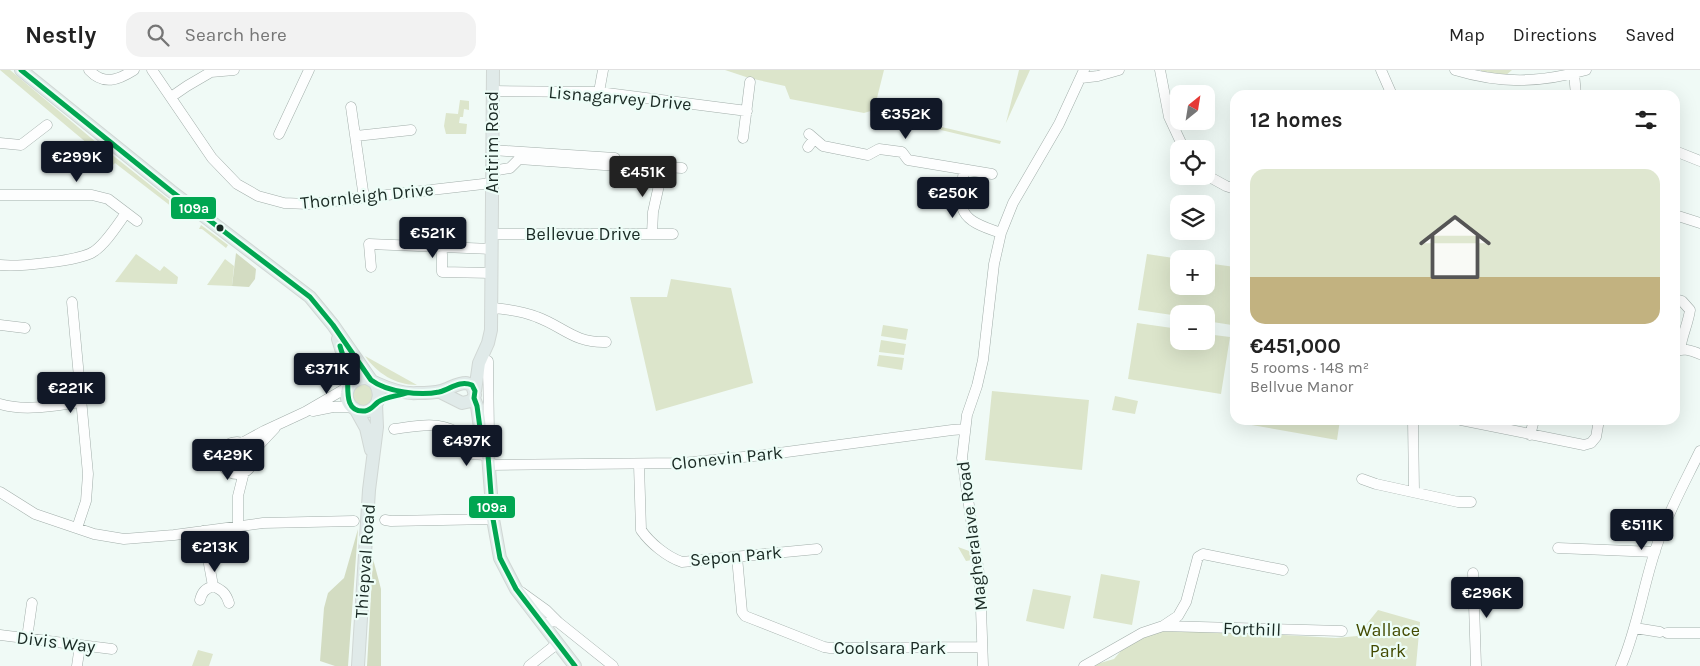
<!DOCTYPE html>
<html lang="en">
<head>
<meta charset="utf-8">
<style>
  body { margin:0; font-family:Karla,sans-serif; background:#f2f2f2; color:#222; height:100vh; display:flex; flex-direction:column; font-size:19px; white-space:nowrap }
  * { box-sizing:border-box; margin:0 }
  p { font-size:16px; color:#767676 }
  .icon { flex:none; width:28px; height:28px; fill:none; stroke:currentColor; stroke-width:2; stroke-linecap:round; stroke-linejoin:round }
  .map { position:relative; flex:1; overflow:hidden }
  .sheet { position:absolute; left:1230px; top:20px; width:450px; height:335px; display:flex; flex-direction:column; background:#fff; border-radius:15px; box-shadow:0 5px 20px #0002 }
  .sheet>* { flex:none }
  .needle { width:32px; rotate:30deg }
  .fabs { position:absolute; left:1170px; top:15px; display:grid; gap:10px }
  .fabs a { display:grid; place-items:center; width:45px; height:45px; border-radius:10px; background:#fff; box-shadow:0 5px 20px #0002; font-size:25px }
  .price { position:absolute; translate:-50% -42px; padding:0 11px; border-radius:5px; background:#111827; color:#fff; font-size:16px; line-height:32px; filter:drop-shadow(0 1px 2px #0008) }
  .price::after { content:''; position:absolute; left:50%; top:30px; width:15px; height:11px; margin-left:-8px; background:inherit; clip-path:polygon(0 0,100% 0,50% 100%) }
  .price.active { background:#222; color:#fff }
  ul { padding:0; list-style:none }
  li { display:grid; align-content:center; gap:10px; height:265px; padding:0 20px }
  li span { display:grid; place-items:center; height:155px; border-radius:15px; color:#555 }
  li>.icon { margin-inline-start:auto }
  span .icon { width:90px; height:90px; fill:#fffc; stroke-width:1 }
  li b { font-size:21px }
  h2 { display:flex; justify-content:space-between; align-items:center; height:60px; padding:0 20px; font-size:21px }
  header { display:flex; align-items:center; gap:30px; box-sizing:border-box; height:70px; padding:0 25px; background:#fff; border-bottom:1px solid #e0e0e0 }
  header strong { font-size:24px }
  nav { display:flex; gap:28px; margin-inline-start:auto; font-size:18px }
  .search { width:350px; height:45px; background:#f2f2f2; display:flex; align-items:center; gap:12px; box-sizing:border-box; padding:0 18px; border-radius:15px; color:#767676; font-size:19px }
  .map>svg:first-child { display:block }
  .green { fill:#dce5cb }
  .forest { fill:#d3dcc2 }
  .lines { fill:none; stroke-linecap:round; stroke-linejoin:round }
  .minor-casing { stroke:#a2aeaa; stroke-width:11 }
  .major-casing { stroke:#d0d7d4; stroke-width:14 }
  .minor { stroke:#fdfefe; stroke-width:10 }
  .major { stroke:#e0eae9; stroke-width:12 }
  .bus-1-casing { stroke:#edfdf7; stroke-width:9 }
  .bus-1 { stroke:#00a651; stroke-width:5 }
  .bus-dot { fill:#1a2a24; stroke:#edfdf7; stroke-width:2 }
  .labels { text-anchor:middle; stroke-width:4.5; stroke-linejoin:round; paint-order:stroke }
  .street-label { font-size:18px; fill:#1a2a24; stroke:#edfdf7 }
  .park-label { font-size:18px; fill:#424a00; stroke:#edfdf7 }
  .line-badge { stroke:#edfdf7; stroke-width:2 }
  .badge-label { font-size:14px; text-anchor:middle; font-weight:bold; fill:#fff }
</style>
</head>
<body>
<header>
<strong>Nestly</strong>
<div class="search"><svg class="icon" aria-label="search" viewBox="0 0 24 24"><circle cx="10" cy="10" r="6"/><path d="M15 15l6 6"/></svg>Search here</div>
<nav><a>Map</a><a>Directions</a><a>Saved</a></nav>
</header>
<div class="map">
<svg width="1700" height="596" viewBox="0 0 1700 596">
  <rect width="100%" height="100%" fill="#f0faf6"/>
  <!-- green -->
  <path class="green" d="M0,0H10L103,78V80L105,81L106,80L174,134L172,137L115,93L113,95Z
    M725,0H884L874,40L864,43L790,29L785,16L749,8Z
    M1019,0H1030L1006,53Z
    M1481,0H1512L1505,6L1481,1Z
    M460,30L469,31V40L464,39L463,47H460L459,53L467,54L466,64H446L444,56L446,43L458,44Z
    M878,42L1001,71L1000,74L924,56L873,47Z
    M201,155L228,175L226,178L202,159H199Z
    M136,184L160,201L164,196L178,207L177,214L115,212Z
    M1147,184L1180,189L1179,216H1206V193L1235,197V234L1232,255L1206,251V244H1179V246L1138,240Z
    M225,189L234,196L232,216L207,215Z
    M671,209L731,218L753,313L656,341L630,227H667Z
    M1137,253L1179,259V271H1206V264L1230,267L1221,324L1128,309Z
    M883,255L908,259L906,270L881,266Z
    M881,270L906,274L904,285L879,282Z
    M879,285L904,288L902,300L877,296Z
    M365,286L417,315C395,315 377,303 365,286Z
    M367,313L375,322L369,336H357L351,323L355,316Z
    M992,321L1089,330L1082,400L985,390Z
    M1115,326L1138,331L1135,344L1112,340Z
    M1241,350H1340L1337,370L1240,353Z
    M228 388a9 9 0 1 1 18 0a9 9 0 1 1-18 0Z
    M958,477L972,482V490L966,491Z
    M1101,504L1140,511L1132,555L1093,548Z
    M1033,519L1071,526L1064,559L1026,551Z
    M1378,540L1420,552L1416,596H1090L1114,589L1126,575L1163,558L1336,568L1357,566Z
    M198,580L213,584L209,596H192Z"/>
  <!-- forest -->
  <path class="forest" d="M236,183L256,199L255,209L249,217L232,216Z
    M358,459L348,596H335L320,591L324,538L328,523L344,508Z
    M373,489L381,519V596H367Z"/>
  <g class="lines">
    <!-- minor casing -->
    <g class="minor-casing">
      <path id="minor" d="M89,0C104,16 118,10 134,0
        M152,0L212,88L237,114L258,126L284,133L308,134L492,113
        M1160,0L1169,47L1184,79
        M1381,0L1392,25
        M1455,0C1501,14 1540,13 1586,0
        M1574,3L1576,25
        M1081,8L1098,6L1119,0
        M492,21L599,22L747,41
        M599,22L603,0
        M171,27L187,16L211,2L234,0
        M351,37L364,128
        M279,64L309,0
        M809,64L823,76L868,85L879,79L902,82L908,90L992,104
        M356,66L411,60
        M743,68L750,12
        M0,73L21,75L47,55
        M808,77L814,69
        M492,80L615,88
        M1675,81L1700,91
        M649,96L682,98
        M964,100C958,142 958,149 1001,163
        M492,101L510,98L519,89L618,96
        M1206,105L1226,116L1235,119
        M0,125H92L108,129L137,151
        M1675,145L1700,153
        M493,164H673
        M652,164L653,142L663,97
        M442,184V202L492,203
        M0,195C17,197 79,191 93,182C105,175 118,154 126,143
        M371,197L369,174L492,179
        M1675,229L1682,231L1690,240C1688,254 1682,265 1680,280
        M72,232L88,404L86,431L77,458
        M491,238C507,239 522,241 537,247C564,257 574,273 606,272
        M0,255L25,258
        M1676,282C1683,277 1692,281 1700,284
        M0,334C26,342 56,335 82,332
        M313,341L333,337H352
        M1413,350L1414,421
        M1461,350L1584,375L1591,373L1596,367L1599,350
        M394,359C416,356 436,351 457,362L461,376L468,384L488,385
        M1530,365L1534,350
        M221 388a16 16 0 1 1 32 0a16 16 0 1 1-32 0Z
        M485,372L489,365L488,291
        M242,373L264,361L305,342L348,317
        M253,385L259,375L275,358
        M488,395L682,393L764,385L952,360L965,359
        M639,395L641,460C650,473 667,487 682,492L817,479
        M1362,409L1376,414L1458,432H1471
        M0,422L35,444L94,464L124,469L174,465L263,453L354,451
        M385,450L391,451L493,449
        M238,456V426L244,402
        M203,461L213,516
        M1558,478L1655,482
        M737,487L742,542L745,546L824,577L830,578L982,577
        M1473,503L1476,596
        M521,522L546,540L558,552
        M200,530C202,522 205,519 213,516C222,520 226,523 229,533
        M544,554L552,551L558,552L613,596
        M1163,556L1178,546L1186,532L1198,487L1203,484L1283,500
        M1635,558L1660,562
        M1667,563H1700
        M0,565L112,579
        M27,568L32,533
        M77,596L80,575
        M529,596L558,573
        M983,596L980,510L962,388L967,345L977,316L983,290L994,194L1001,163L1013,133L1059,54L1084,0
        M1084,596L1142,563L1163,556L1342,561
        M1621,596C1638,557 1643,515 1657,475C1668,442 1685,412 1700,381"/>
    </g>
    <!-- major casing -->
    <g class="major-casing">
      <path id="major" d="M21,0L171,121L310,227L333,255L371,310
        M338,269L347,298L349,316
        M375,313C387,331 368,351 352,337C348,333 346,328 347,323C348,314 357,307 366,308C370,309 373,312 376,313C389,319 404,324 417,323C424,323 434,323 441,321C449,319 457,313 466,313L472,315L475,325L471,331L462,333L440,322
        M475,321L479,293L488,273L491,260L493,0
        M474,328L477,336L480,358L488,385L493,449L500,488L516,519L575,596
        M356,340L366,358L371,380
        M358,596L369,420L377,357L376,334"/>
    </g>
    <!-- minor -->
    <use href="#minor" class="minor"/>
    <!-- major -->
    <use href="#major" class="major"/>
    <!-- bus-1 casing -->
    <g class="bus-1-casing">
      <path id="bus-1" d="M21,0L171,121L310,227L333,255L371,310C387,322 420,326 439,322C451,319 459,310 472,315L475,321L474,328L477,336L480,358L488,385L493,449L500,488L516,519L575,596
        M340,276C342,283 345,291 347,298C350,313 341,343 365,341C371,340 373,336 378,332C385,327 398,326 407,323"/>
    </g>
    <!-- bus-1 -->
    <use href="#bus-1" class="bus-1"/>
  </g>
  <!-- markers -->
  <circle class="bus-dot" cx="220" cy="158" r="4.5"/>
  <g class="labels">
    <!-- street labels -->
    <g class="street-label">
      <text transform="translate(620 28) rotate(5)" y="6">Lisnagarvey Drive</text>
      <text transform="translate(492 72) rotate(-90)" y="6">Antrim Road</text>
      <text transform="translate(367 126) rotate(-6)" y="6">Thornleigh Drive</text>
      <text x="583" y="170">Bellevue Drive</text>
      <text transform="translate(727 388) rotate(-6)" y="6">Clonevin Park</text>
      <text transform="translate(972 466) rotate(-97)" y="6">Magheralave Road</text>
      <text transform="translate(736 486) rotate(-5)" y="6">Sepon Park</text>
      <text transform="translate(365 491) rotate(-86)" y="6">Thiepval Road</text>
      <text transform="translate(1252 559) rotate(2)" y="6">Forthill</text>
      <text transform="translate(56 572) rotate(7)" y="6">Divis Way</text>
      <text x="890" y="584">Coolsara Park</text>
    </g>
    <!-- park labels -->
    <g class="park-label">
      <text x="1388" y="566">Wallace<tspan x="1388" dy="21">Park</tspan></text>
    </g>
  </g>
  <g class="line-badge">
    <rect x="170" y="126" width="47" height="24" rx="5" fill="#00a651"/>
    <rect x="468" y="425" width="48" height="24" rx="5" fill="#00a651"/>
  </g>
  <g class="badge-label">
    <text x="194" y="143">109a</text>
    <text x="492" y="442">109a</text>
  </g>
</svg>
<div class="fabs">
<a><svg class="needle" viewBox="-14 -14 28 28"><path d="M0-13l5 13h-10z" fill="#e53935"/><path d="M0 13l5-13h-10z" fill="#767676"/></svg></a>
<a><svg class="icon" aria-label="locate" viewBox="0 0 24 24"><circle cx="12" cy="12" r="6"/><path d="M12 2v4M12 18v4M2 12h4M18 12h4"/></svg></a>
<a><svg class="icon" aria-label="layers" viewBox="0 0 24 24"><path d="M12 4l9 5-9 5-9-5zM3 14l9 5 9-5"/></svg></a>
<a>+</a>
<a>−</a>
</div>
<b class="price" style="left:906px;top:70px">€352K</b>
<b class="price" style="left:77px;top:113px">€299K</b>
<b class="price active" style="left:643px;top:128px">€451K</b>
<b class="price" style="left:953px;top:149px">€250K</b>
<b class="price" style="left:433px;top:189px">€521K</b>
<b class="price" style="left:327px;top:325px">€371K</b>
<b class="price" style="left:71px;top:344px">€221K</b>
<b class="price" style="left:467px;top:397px">€497K</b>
<b class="price" style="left:228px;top:411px">€429K</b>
<b class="price" style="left:1642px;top:481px">€511K</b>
<b class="price" style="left:215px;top:503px">€213K</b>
<b class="price" style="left:1487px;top:549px">€296K</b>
<section class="sheet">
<h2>12 homes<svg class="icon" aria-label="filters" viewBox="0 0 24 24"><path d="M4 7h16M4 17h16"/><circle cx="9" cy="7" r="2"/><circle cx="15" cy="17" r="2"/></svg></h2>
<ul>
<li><span style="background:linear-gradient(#dfe7d0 70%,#c2b280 0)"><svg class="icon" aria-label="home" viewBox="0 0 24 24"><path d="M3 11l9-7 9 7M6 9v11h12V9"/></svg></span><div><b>€451,000</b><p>5 rooms · 148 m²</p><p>Bellvue Manor</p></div></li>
</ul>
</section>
</div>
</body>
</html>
